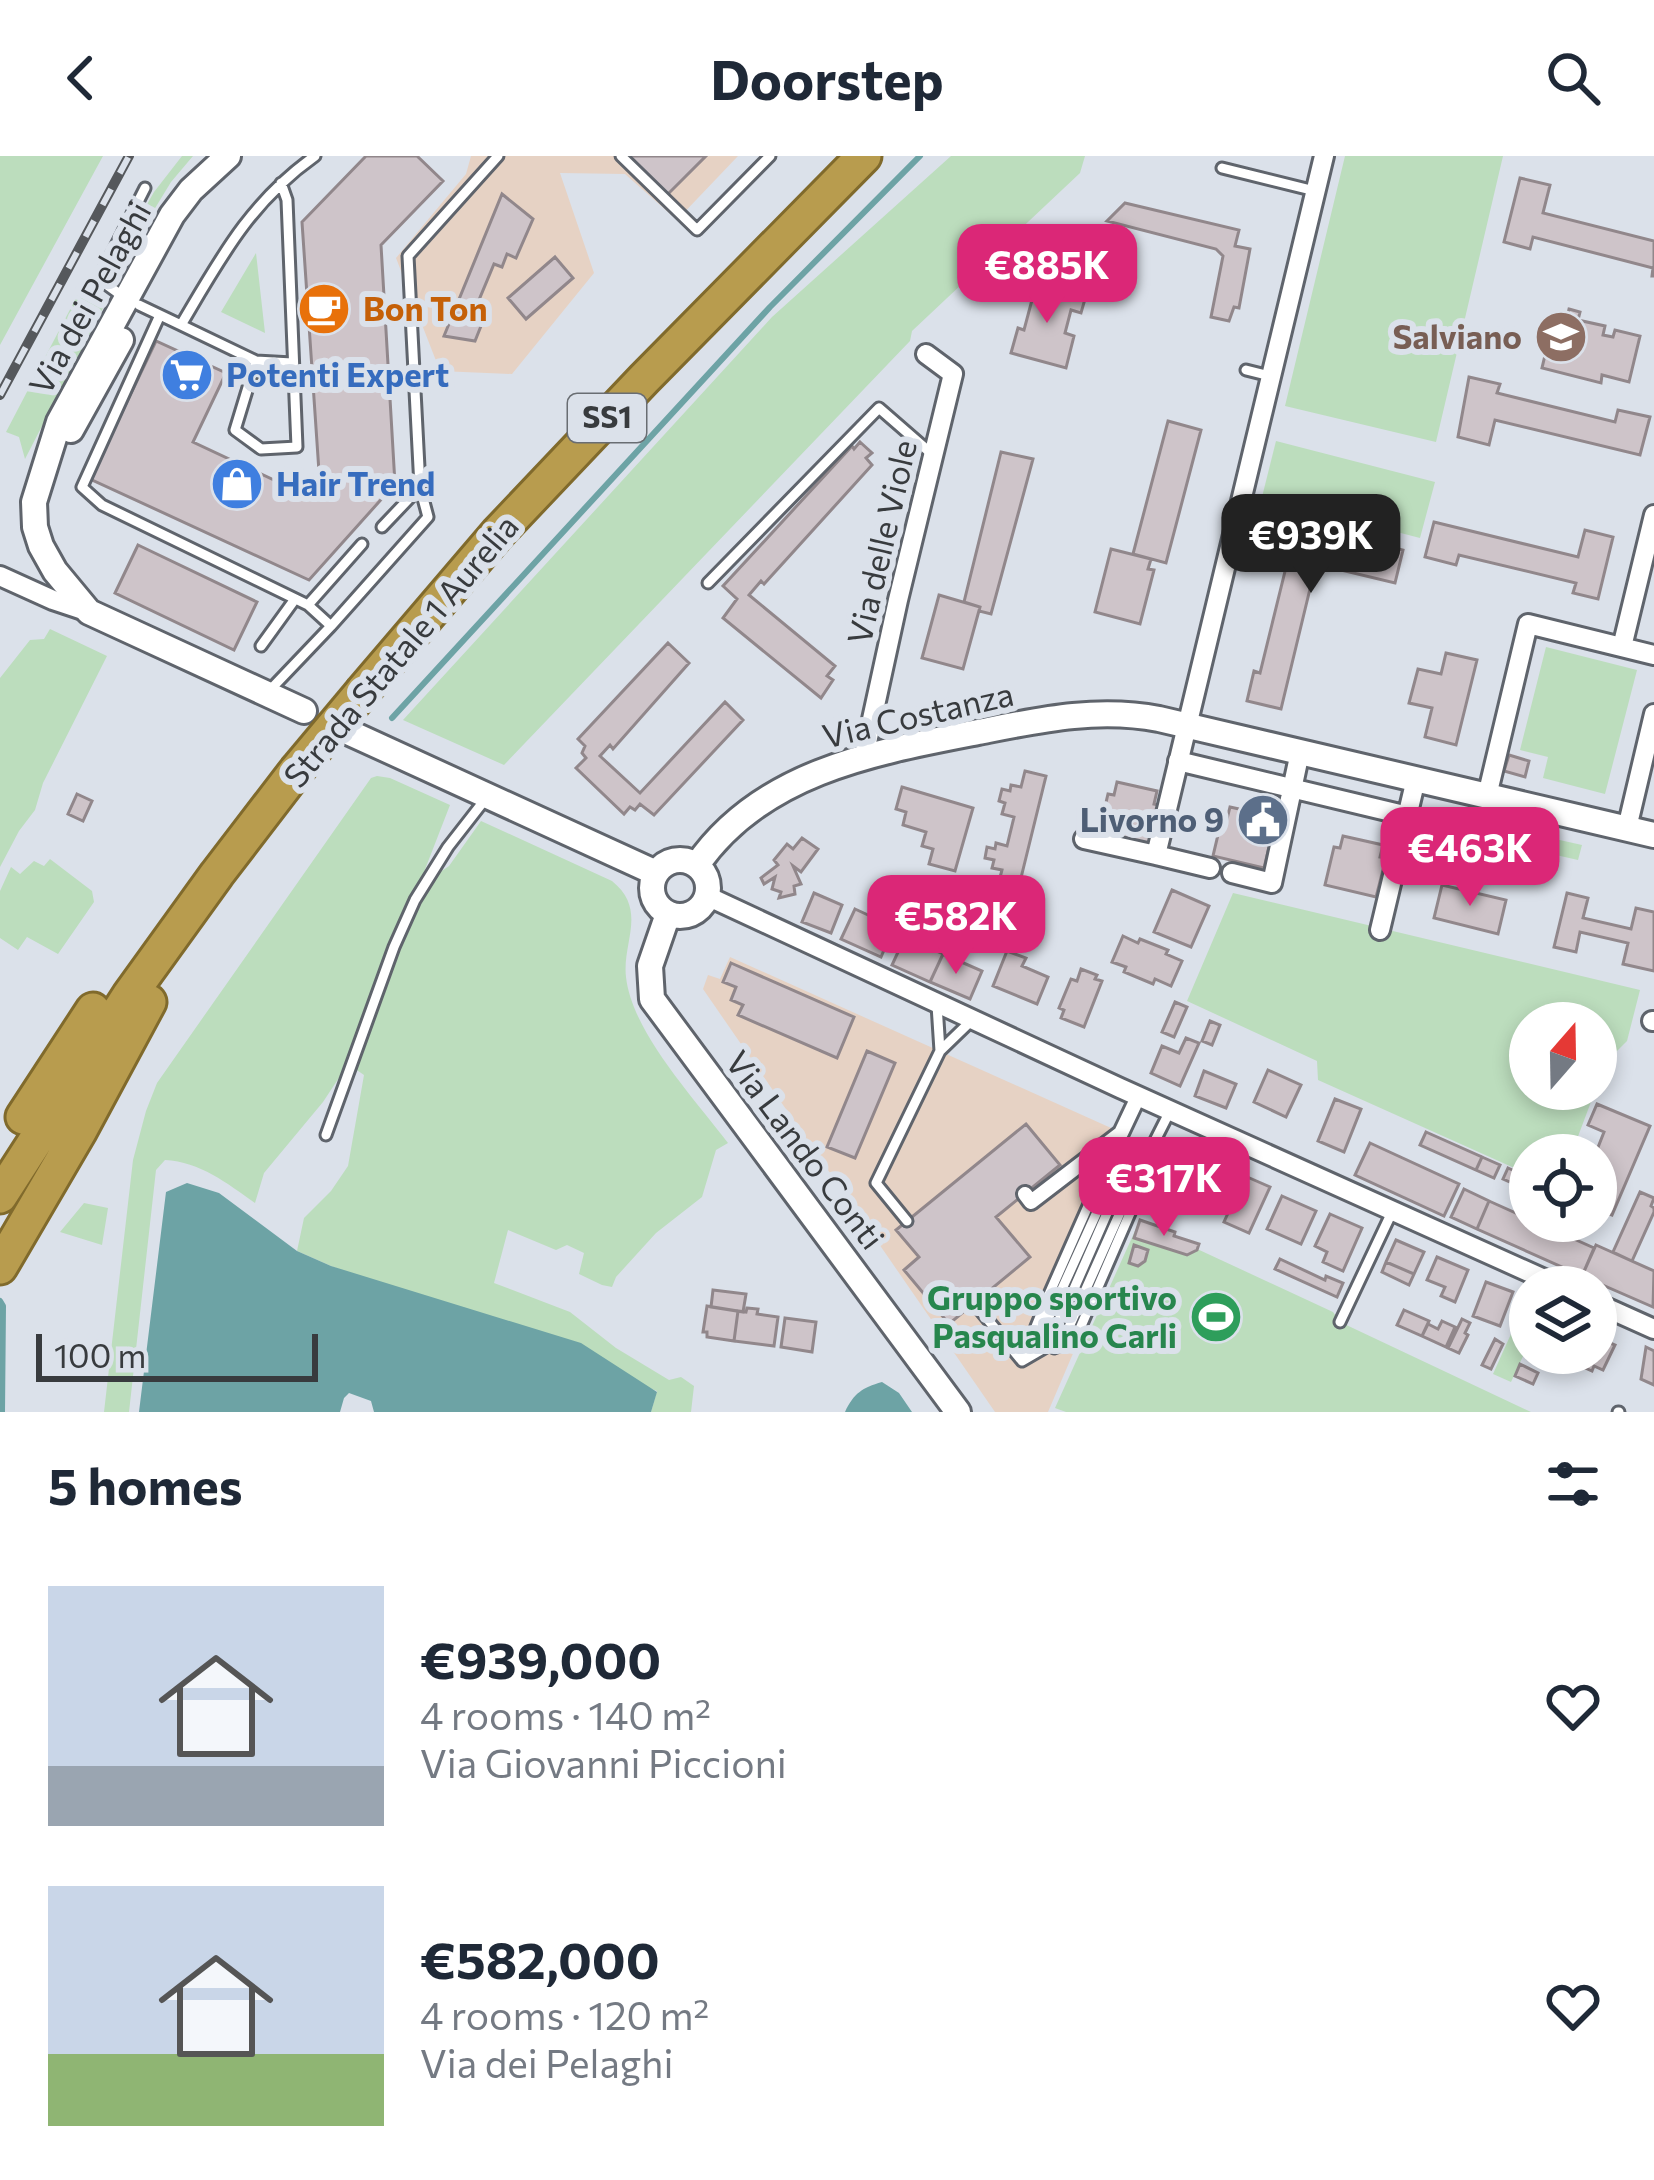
<!DOCTYPE html>
<html lang="en">
<head>
<meta charset="utf-8">
<style>
  body { margin:0; font-family:Commissioner,sans-serif; background:#f2f2f3; color:#1f2937; height:100vh; display:flex; flex-direction:column; font-size:45px; white-space:nowrap }
  * { box-sizing:border-box; margin:0 }
  p { font-size:39px; color:#747a83 }
  .icon { flex:none; width:66px; height:66px; fill:none; stroke:currentColor; stroke-width:2; stroke-linecap:round; stroke-linejoin:round }
  .map { position:relative; height:1256px; overflow:hidden }
  .details { display:flex; flex-direction:column; background:#fff; flex:1 }
  .details>* { flex:none }
  .needle { width:78px; rotate:20deg }
  .fabs { position:absolute; left:1509px; top:846px; display:grid; gap:24px }
  .fabs a { display:grid; place-items:center; width:108px; height:108px; border-radius:50%; background:#fff; box-shadow:0 6px 18px #0003; font-size:60px }
  .scale { position:absolute; left:36px; bottom:30px; width:282px; box-sizing:border-box; padding-left:12px; border:6px solid #383b3e; border-top:0; font-size:33px; line-height:42px; white-space:nowrap; color:#383b3e; -webkit-text-stroke:9px #dbe1ea; paint-order:stroke }
  .price { position:absolute; translate:-50% -102px; padding:0 27px; border-radius:24px; background:#db2777; color:#fff; font-size:39px; line-height:78px; filter:drop-shadow(0 3px 6px #0008) }
  .price::after { content:''; position:absolute; left:50%; top:72px; width:36px; height:27px; margin-left:-18px; background:inherit; clip-path:polygon(0 0,100% 0,50% 100%) }
  .price.active { background:#222; color:#fff }
  ul { padding:0; list-style:none }
  li { display:flex; align-items:center; gap:36px; height:300px; padding:0 48px }
  li span { display:grid; place-items:center; flex:none; width:336px; height:240px; border-radius:0px; color:#555 }
  li>.icon { margin-inline-start:auto }
  span .icon { width:144px; height:144px; fill:#fffc; stroke-width:1 }
  li b { font-size:51px }
  h2 { display:flex; justify-content:space-between; align-items:center; height:144px; padding:0 48px; font-size:51px }
  header { display:flex; justify-content:space-between; align-items:center; height:156px; padding:0 48px; background:#fff; font-size:54px; font-weight:700 }
  .map>svg:first-child { display:block }
  .commercial { fill:#e6d2c4; fill-rule:evenodd }
  .green { fill:#bcddbd; fill-rule:evenodd }
  .water { fill:#6da3a5 }
  .lines { fill:none; stroke-linecap:round; stroke-linejoin:round }
  .stream { stroke:#6da3a5; stroke-width:6 }
  .building { fill:#cec4c9; stroke:#91878b; stroke-width:3 }
  .service-casing { stroke:#5f646c; stroke-width:15 }
  .pedestrian-casing { stroke:#5f646c; stroke-width:20 }
  .minor-casing { stroke:#5f646c; stroke-width:24 }
  .tertiary-casing { stroke:#5f646c; stroke-width:30 }
  .trunk-casing { stroke:#806a2c; stroke-width:39 }
  .service { stroke:#fff; stroke-width:9 }
  .pedestrian { stroke:#fff; stroke-width:14 }
  .minor { stroke:#fff; stroke-width:18 }
  .tertiary { stroke:#fff; stroke-width:24 }
  .trunk { stroke:#b89c4e; stroke-width:33 }
  .rail-casing { stroke:#55585c; stroke-width:10 }
  .rail { stroke:#dbe1ea; stroke-width:6; stroke-dasharray:18; stroke-linecap:butt }
  .trunk-bridge-casing { stroke:#806a2c; stroke-width:39; stroke-linecap:butt }
  .trunk-bridge { stroke:#b89c4e; stroke-width:33 }
  .labels { text-anchor:middle; stroke-width:12; stroke-linejoin:round; paint-order:stroke }
  .shield { fill:#dbe1ea; stroke:#696d72; stroke-width:3 }
  .shield-label { font-size:30px; font-weight:bold; fill:#383b3e }
  .street-label { font-size:33px; fill:#383b3e; stroke:#dbe1ea }
  .food-label { font-size:33px; font-weight:bold; fill:#c56008; stroke:#dbe1ea; text-anchor:start }
  .education-label { font-size:33px; font-weight:bold; fill:#785e54; stroke:#dbe1ea; text-anchor:end }
  .shop-label { font-size:33px; font-weight:bold; fill:#366cbe; stroke:#dbe1ea; text-anchor:start }
  .service-label { font-size:33px; font-weight:bold; fill:#4e5e75; stroke:#dbe1ea; text-anchor:end }
  .leisure-label { font-size:33px; font-weight:bold; fill:#27864d; stroke:#dbe1ea; text-anchor:end }
</style>
</head>
<body>
<header><svg class="icon" aria-label="back" viewBox="0 0 24 24"><path d="M15 5l-7 7 7 7"/></svg>Doorstep<svg class="icon" aria-label="search" viewBox="0 0 24 24"><circle cx="10" cy="10" r="6"/><path d="M15 15l6 6"/></svg></header>
<div class="map">
<svg width="1654" height="1256" viewBox="0 0 1654 1256">
  <rect width="100%" height="100%" fill="#dbe1ea"/>
  <!-- commercial -->
  <path class="commercial" d="M471,0H738L677,64L625,18L560,17L594,117L512,218L440,215L396,102L466,18Z
    M730,801L1160,994L1048,1256H995L703,833L708,819L720,823ZM731,808L854,860L837,902L739,860L743,849L731,844L736,831L723,825ZM867,896L895,908L854,1002L827,990ZM1026,968L1060,1009L996,1061L1029,1102L949,1167L904,1114L919,1101L897,1073Z"/>
  <!-- green -->
  <path class="green" d="M0,0H103L0,189Z
    M182,0H193L171,26L129,95L133,98L124,114L119,117L115,115L112,110L154,36Z
    M951,0H1085L1080,17L912,175L910,185L504,609L403,564L772,161Z
    M1345,0H1503L1436,286L1285,250Z
    M256,97L265,177L221,156Z
    M87,121L93,135L104,150L25,303L19,281L6,276Z
    M1276,285L1435,326L1420,382L1262,341Z
    M50,473L107,500L43,627L35,654L19,675L0,711V522L30,484L44,483Z
    M1546,491L1637,514L1605,638L1543,622L1548,601L1520,594Z
    M377,620L390,622L450,649L424,716L427,720L433,721L449,710L481,665L612,725C648,754 622,786 626,821C632,876 694,942 728,987L716,994L702,1041L656,1077L616,1121L612,1131L602,1129L579,1118L584,1097L567,1089L556,1094L508,1074L494,1127L570,1156L616,1192L669,1224L681,1221L694,1230L691,1256H651L657,1235L331,1110L297,1095L304,1062L331,1035L348,1010L364,919L348,908L323,946L264,1017L255,1047C227,1027 200,1006 165,1004L156,1014L129,1256H104L133,1004L146,955L157,927L371,622Z
    M1502,671L1582,689L1578,704L1499,686Z
    M50,703L92,735L94,746L58,798L27,781L18,794L0,782V735L11,711L20,718L34,705L44,710Z
    M1233,737L1640,834L1627,885L1606,906L1571,999H1530V1019L1318,924L1317,905L1187,845ZM1530,867H1596V933H1530Z
    M84,1047L108,1052L102,1089L60,1076Z
    M1139,1066L1333,1156L1340,1166L1531,1256H1066L1055,1252Z
    M1528,1140L1530,1141V1185L1511,1226L1493,1218Z"/>
  <!-- water -->
  <path class="water" d="M187,1027L219,1037L297,1095L331,1110L581,1187L657,1236L651,1256H374L371,1245L349,1237L344,1242L340,1256H139L166,1036Z
    M882,1226L899,1237L912,1256H845C854,1237 862,1232 882,1226Z"/>
  <g class="lines">
    <!-- stream -->
    <path class="stream" d="M392,562L770,151L920,0
      M0,1145L3,1150L2,1256"/>
  </g>
  <!-- building -->
  <path class="building" d="M366,0H417L443,25L381,89L395,328L309,424L90,323L156,185L226,217L193,286L308,340L319,316L302,66Z
    M628,0H706L667,39Z
    M1520,22L1550,29L1543,57L1654,85V120H1652L1653,112L1533,81L1530,93L1504,86Z
    M502,38L533,63L516,102L507,98L502,111L494,108L474,156L485,160L475,185L444,180Z
    M1125,47L1239,74L1235,90L1250,93L1239,152L1234,151L1229,165L1211,161L1223,100L1216,93L1107,65Z
    M555,101L573,122L526,163L508,142Z
    M1028,127L1085,143L1081,157L1071,154L1065,177L1074,180L1066,212L1011,197L1018,172L1024,174L1032,144L1024,142Z
    M1569,153L1580,156L1578,164L1605,170L1603,179L1613,181L1615,174L1640,180L1629,226L1602,219L1601,227L1542,212L1546,195L1557,198L1559,186L1570,188L1572,180L1563,178Z
    M1469,221L1500,228L1497,237L1615,266L1618,254L1650,261L1640,299L1495,264L1489,289L1458,281Z
    M1168,265L1201,274L1166,407L1133,398Z
    M860,286L872,297L866,302L872,309L764,428L761,425L749,439L835,510L827,520L833,524L821,542L723,462L737,443L723,430L852,290L854,293Z
    M1001,296L1033,303L991,458L979,455L980,451L964,446Z
    M1286,365L1403,394L1395,427L1316,408L1281,553L1247,545L1254,515L1260,517L1290,395L1280,392Z
    M1434,366L1578,401L1585,374L1613,381L1598,443L1573,437L1576,427L1459,399L1456,409L1425,401Z
    M138,389L257,446L234,494L115,437Z
    M1111,393L1151,403L1148,413L1154,414L1140,468L1095,456Z
    M939,439L980,451L963,513L922,502Z
    M668,487L689,507L613,593L610,589L600,600L640,637L725,546L743,564L654,659L640,648L635,654L630,651L624,658L576,612L586,602L582,597L585,590L578,583Z
    M1446,497L1477,504L1456,589L1425,581L1432,552L1409,547L1418,513L1441,518Z
    M1509,599L1529,605L1525,621L1504,615Z
    M1025,615L1046,620L1018,734L998,729L1002,714L992,712L994,704L985,702L987,691L995,693L996,687L1007,690L1014,661L1002,658L1005,647L999,645L1002,633L1010,635L1011,629L1021,631Z
    M1117,626L1157,635L1154,648L1159,649L1150,688L1099,676L1108,638L1114,639Z
    M902,631L973,652L955,715L929,708L933,693L922,690L926,676L903,669L906,656L896,653Z
    M77,638L92,645L83,665L68,658Z
    M1230,651L1271,660L1268,673L1273,674L1264,712L1213,700L1222,662L1227,663Z
    M1343,680L1383,689L1380,701L1386,702L1376,741L1325,729L1334,691L1340,692Z
    M802,682L818,693L801,716L793,710L801,728L794,730L795,738L779,742L781,736L772,733L775,721L764,728L761,722L778,709L774,704L787,688L793,693Z
    M1442,729L1506,744L1498,778L1434,762Z
    M1172,734L1209,750L1191,791L1154,776Z
    M814,737L842,749L831,777L802,766Z
    M1567,737L1588,742L1583,762L1631,773L1636,752L1654,756V815L1623,808L1628,787L1580,776L1576,796L1554,791Z
    M855,753L894,771L881,801L841,783Z
    M1123,780L1138,787L1140,783L1168,794L1166,798L1182,805L1171,830L1155,823L1153,828L1124,816L1126,811L1112,806Z
    M905,781L943,798L930,826L892,809Z
    M1007,795L1026,802L1022,810L1048,821L1037,848L993,830Z
    M943,798L982,815L970,843L930,826Z
    M731,807L854,861L837,902L738,859L743,849L731,844L736,831L723,826Z
    M1081,813L1097,819L1095,823L1102,825L1084,871L1061,862L1064,854L1059,852L1071,823L1077,825Z
    M1175,846L1187,851L1174,881L1162,876Z
    M1210,865L1220,869L1212,889L1202,885Z
    M1186,882L1199,887L1180,930L1151,917L1162,890L1179,897Z
    M867,895L895,907L855,1002L827,991Z
    M1268,914L1301,929L1286,961L1254,946Z
    M1204,915L1236,928L1226,952L1195,940Z
    M1335,943L1361,953L1344,996L1318,985Z
    M1597,948L1650,970L1612,1059L1596,1053L1595,999L1604,976L1588,969Z
    M1026,968L1060,1009L996,1061L1030,1101L949,1168L904,1114L919,1101L896,1074Z
    M1426,976L1482,1001L1476,1014L1420,989Z
    M1370,987L1459,1028L1444,1060L1355,1019Z
    M1186,991L1226,1011L1214,1037L1174,1018Z
    M1482,1001L1500,1009L1494,1022L1476,1014Z
    M1508,1012L1530,1022V1035L1503,1023Z
    M1245,1020L1270,1031L1249,1077L1224,1066Z
    M1464,1033L1489,1045L1477,1073L1451,1061Z
    M1640,1036L1654,1042L1651,1050L1654,1052V1056L1632,1105L1613,1096Z
    M1282,1040L1316,1055L1301,1088L1267,1073Z
    M1489,1045L1594,1092L1582,1120L1477,1073Z
    M1330,1058L1362,1072L1343,1115L1323,1106L1327,1096L1315,1090Z
    M1140,1064L1175,1076L1174,1080L1199,1088L1197,1094L1187,1099L1134,1082Z
    M1396,1084L1424,1096L1414,1118L1386,1106Z
    M1134,1089L1148,1094L1145,1105L1138,1110L1129,1107Z
    M1596,1089L1654,1115L1653,1151L1582,1120Z
    M1437,1101L1468,1114L1455,1146L1441,1140L1445,1131L1427,1124Z
    M1280,1103L1325,1124L1326,1120L1343,1127L1337,1141L1275,1113Z
    M1386,1106L1414,1118L1409,1129L1382,1116Z
    M1486,1126L1513,1136L1500,1170L1473,1160Z
    M713,1134L746,1138L743,1156L711,1151Z
    M707,1150L738,1155L734,1185L707,1181V1176H703Z
    M747,1152L758,1153L757,1158L778,1161L774,1190L734,1185L738,1155L746,1156Z
    M1404,1154L1429,1165L1422,1180L1397,1169Z
    M785,1162L816,1166L812,1196L781,1191Z
    M1462,1163L1470,1167L1465,1177L1468,1179L1459,1197L1448,1192Z
    M1442,1165L1455,1171L1446,1191L1422,1180L1428,1168L1438,1173Z
    M1596,1181L1615,1189L1603,1214L1594,1210L1592,1215L1552,1197H1596Z
    M1495,1183L1503,1188L1491,1213L1482,1209Z
    M1646,1191L1654,1195V1229L1641,1223Z
    M1520,1208L1538,1217L1533,1228L1515,1220Z"/>
  <g class="lines">
    <!-- service casing -->
    <g class="service-casing">
      <path id="service" d="M621,0L697,74L770,0
        M1222,12L1315,35
        M281,27L287,44L297,291L261,293L235,274L256,205L181,169C220,103 250,46 315,0
        M125,142L103,126L101,119L145,32
        M139,149L181,169
        M160,159L82,331L102,349L308,449L331,470L270,534
        M256,205L292,207
        M1246,214L1270,220
        M382,371L420,331L408,100L498,0
        M708,427L879,252L933,299
        M308,449L362,388
        M331,470L428,361L420,331
        M261,490L295,443
        M937,849L940,895L972,864
        M326,979L394,791L415,744L448,691L487,641
        M907,1065L876,1027L940,895
        M974,1147L1022,1205
        M1340,1166L1393,1054
        M1037,1181L1052,1155L1106,1036L1114,1034
        M1054,1192L1075,1184L1134,1048L1131,1032
        M1030,1197L1062,1160L1115,1039L1121,1037
        M1022,1205L1065,1180L1131,1032L1170,955
        M1022,1205L1050,1136L1096,1032H1131
        M1618,1256H1619"/>
    </g>
    <!-- pedestrian casing -->
    <g class="pedestrian-casing">
      <path id="pedestrian" d="M1025,1038L1031,1046L1121,977L1138,941"/>
    </g>
    <!-- minor casing -->
    <g class="minor-casing">
      <path id="minor" d="M0,420L53,444L89,456
        M1622,491L1654,359
        M864,600L898,444L953,218L926,198
        M1178,605L1408,660
        M1487,640L1528,468L1654,499
        M1627,672L1654,558
        M1084,683L1156,699L1324,0
        M1156,699L1210,712
        M1232,717L1272,727L1300,596
        M707,740L1120,932L1562,1131
        M1380,774L1416,623
        M1652,865H1654
        M1596,1147L1654,1173"/>
    </g>
    <!-- tertiary casing -->
    <g class="tertiary-casing">
      <path id="tertiary" d="M228,0L191,34L172,59L59,266L34,346L35,371L41,390L55,415L89,456L304,555
        M71,274L121,184
        M348,576L656,717
        M652 732a28 28 0 1 1 56 0a28 28 0 1 1-56 0Z
        M697,709C761,616 875,596 978,576C1039,564 1097,551 1159,563L1654,679
        M668,758L650,810L652,843L958,1256"/>
    </g>
    <!-- trunk casing -->
    <g class="trunk-casing">
      <path id="trunk" d="M363,535L498,377L644,223L864,0
        M23,961L93,854
        M0,1040L129,840L217,718L296,615
        M0,1111L79,976L149,846"/>
    </g>
    <!-- service -->
    <use href="#service" class="service"/>
    <!-- pedestrian -->
    <use href="#pedestrian" class="pedestrian"/>
    <!-- minor -->
    <use href="#minor" class="minor"/>
    <!-- tertiary -->
    <use href="#tertiary" class="tertiary"/>
    <!-- trunk -->
    <use href="#trunk" class="trunk"/>
    <!-- rail casing -->
    <g class="rail-casing">
      <path id="rail" d="M0,239L129,0"/>
    </g>
    <!-- rail -->
    <use href="#rail" class="rail"/>
    <!-- trunk-bridge casing -->
    <g class="trunk-bridge-casing">
      <path id="trunk-bridge" d="M296,615L363,535"/>
    </g>
    <!-- trunk-bridge -->
    <use href="#trunk-bridge" class="trunk-bridge"/>
  </g>
  <!-- icons -->
  <defs>
    <g id="cafe-disc" transform="scale(2.7)"><circle r="9.5" fill="#e8710a" stroke="#dbe1ea"/><path d="M-5.5-4.5H6V0H3Q3 3.5 0 3.5H-2.5Q-5.5 3.5-5.5 0ZM3-3.2v2h1.7v-2ZM-6 4.5H4V6H-6Z" fill="#fff"/></g>
    <g id="school-disc" transform="scale(2.7)"><circle r="9.5" fill="#8d6e63" stroke="#dbe1ea"/><path d="M0-5L7-2L0 1L-7-2ZM-4 1L0 2.5L4 1V4Q0 6-4 4Z" fill="#fff"/></g>
    <g id="supermarket-disc" transform="scale(2.7)"><circle r="9.5" fill="#3f7fe0" stroke="#dbe1ea"/><path d="M-6-5.5h2.5l.6 2H6L4.5 2H-2.5L-4.4-4H-6ZM-1.5 3.2a1.3 1.3 0 1 0 .1 0ZM3 3.2a1.3 1.3 0 1 0 .1 0Z" fill="#fff"/></g>
    <g id="shop-disc" transform="scale(2.7)"><circle r="9.5" fill="#3f7fe0" stroke="#dbe1ea"/><path d="M-5-2.5h2.3a2.7 3.5 0 0 1 5.4 0H5L5.5 6h-11ZM-1.5-2.5h3a1.5 2.3 0 0 0-3 0Z" fill="#fff"/></g>
    <g id="civic-disc" transform="scale(2.7)"><circle r="9.5" fill="#5c6f8a" stroke="#dbe1ea"/><path d="M-.6-6.5H3V-4.5H.6V-3L4-1V1h2V6H-6V1h2V-1L-.6-3ZM-1.2 2.5V6h2.4V2.5Z" fill="#fff"/></g>
    <g id="stadium-disc" transform="scale(2.7)"><circle r="9.5" fill="#2e9e5b" stroke="#dbe1ea"/><path d="M0-5a6.5 5 0 1 0 0 10a6.5 5 0 1 0 0-10ZM-3.5-1.8h7v3.6h-7Z" fill="#fff"/></g>
  </defs>
  <g fill-rule="evenodd">
    <use href="#cafe-disc" x="324" y="153"/>
    <use href="#school-disc" x="1561" y="181"/>
    <use href="#supermarket-disc" x="187" y="219"/>
    <use href="#shop-disc" x="237" y="328"/>
    <use href="#civic-disc" x="1263" y="664"/>
    <use href="#stadium-disc" x="1216" y="1161"/>
  </g>
  <g class="labels">
    <!-- shield labels -->
    <rect class="shield" x="568" y="238" width="78" height="48" rx="9"/>
    <g class="shield-label">
      <text x="607" y="272">SS1</text>
    </g>
    <!-- street labels -->
    <g class="street-label">
      <text transform="translate(90 142) rotate(-61)" y="12">Via dei Pelaghi</text>
      <text transform="translate(882 386) rotate(-77)" y="12">Via delle Viole</text>
      <text transform="translate(401 495) rotate(-50)" y="12">Strada Statale 1 Aurelia</text>
      <text transform="translate(918 559) rotate(-13)" y="12">Via Costanza</text>
      <text transform="translate(805 994) rotate(53)" y="12">Via Lando Conti</text>
    </g>
    <!-- food labels -->
    <g class="food-label">
      <text x="363" y="165">Bon Ton</text>
    </g>
    <!-- education labels -->
    <g class="education-label">
      <text x="1522" y="193">Salviano</text>
    </g>
    <!-- shop labels -->
    <g class="shop-label">
      <text x="226" y="231">Potenti Expert</text>
      <text x="276" y="340">Hair Trend</text>
    </g>
    <!-- service labels -->
    <g class="service-label">
      <text x="1224" y="676">Livorno 9</text>
    </g>
    <!-- leisure labels -->
    <g class="leisure-label">
      <text x="1177" y="1154">Gruppo sportivo<tspan x="1177" dy="38">Pasqualino Carli</tspan></text>
    </g>
  </g>
</svg>
<div class="fabs">
<a><svg class="needle" viewBox="-14 -14 28 28"><path d="M0-13l5 13h-10z" fill="#e53935"/><path d="M0 13l5-13h-10z" fill="#747a83"/></svg></a>
<a><svg class="icon" aria-label="locate" viewBox="0 0 24 24"><circle cx="12" cy="12" r="6"/><path d="M12 2v4M12 18v4M2 12h4M18 12h4"/></svg></a>
<a><svg class="icon" aria-label="layers" viewBox="0 0 24 24"><path d="M12 4l9 5-9 5-9-5zM3 14l9 5 9-5"/></svg></a>
</div>
<div class="scale">100 m</div>
<b class="price" style="left:1047px;top:170px">€885K</b>
<b class="price active" style="left:1311px;top:440px">€939K</b>
<b class="price" style="left:1470px;top:753px">€463K</b>
<b class="price" style="left:956px;top:821px">€582K</b>
<b class="price" style="left:1164px;top:1083px">€317K</b>
</div>
<section class="details">
<h2>5 homes<svg class="icon" aria-label="filters" viewBox="0 0 24 24"><path d="M4 7h16M4 17h16"/><circle cx="9" cy="7" r="2"/><circle cx="15" cy="17" r="2"/></svg></h2>
<ul>
<li><span style="background:linear-gradient(#c9d6e8 75%,#9aa5b1 0)"><svg class="icon" aria-label="home" viewBox="0 0 24 24"><path d="M3 11l9-7 9 7M6 9v11h12V9"/></svg></span><div><b>€939,000</b><p>4 rooms · 140 m²</p><p>Via Giovanni Piccioni</p></div><svg class="icon" aria-label="heart" viewBox="0 0 24 24"><path d="M12 20l-8-8c-3-5 5-10 8-4 3-6 11-1 8 4z"/></svg></li>
<li><span style="background:linear-gradient(#c9d6e8 70%,#8fb573 0)"><svg class="icon" aria-label="home" viewBox="0 0 24 24"><path d="M3 11l9-7 9 7M6 9v11h12V9"/></svg></span><div><b>€582,000</b><p>4 rooms · 120 m²</p><p>Via dei Pelaghi</p></div><svg class="icon" aria-label="heart" viewBox="0 0 24 24"><path d="M12 20l-8-8c-3-5 5-10 8-4 3-6 11-1 8 4z"/></svg></li>
</ul>
</section>
</body>
</html>
